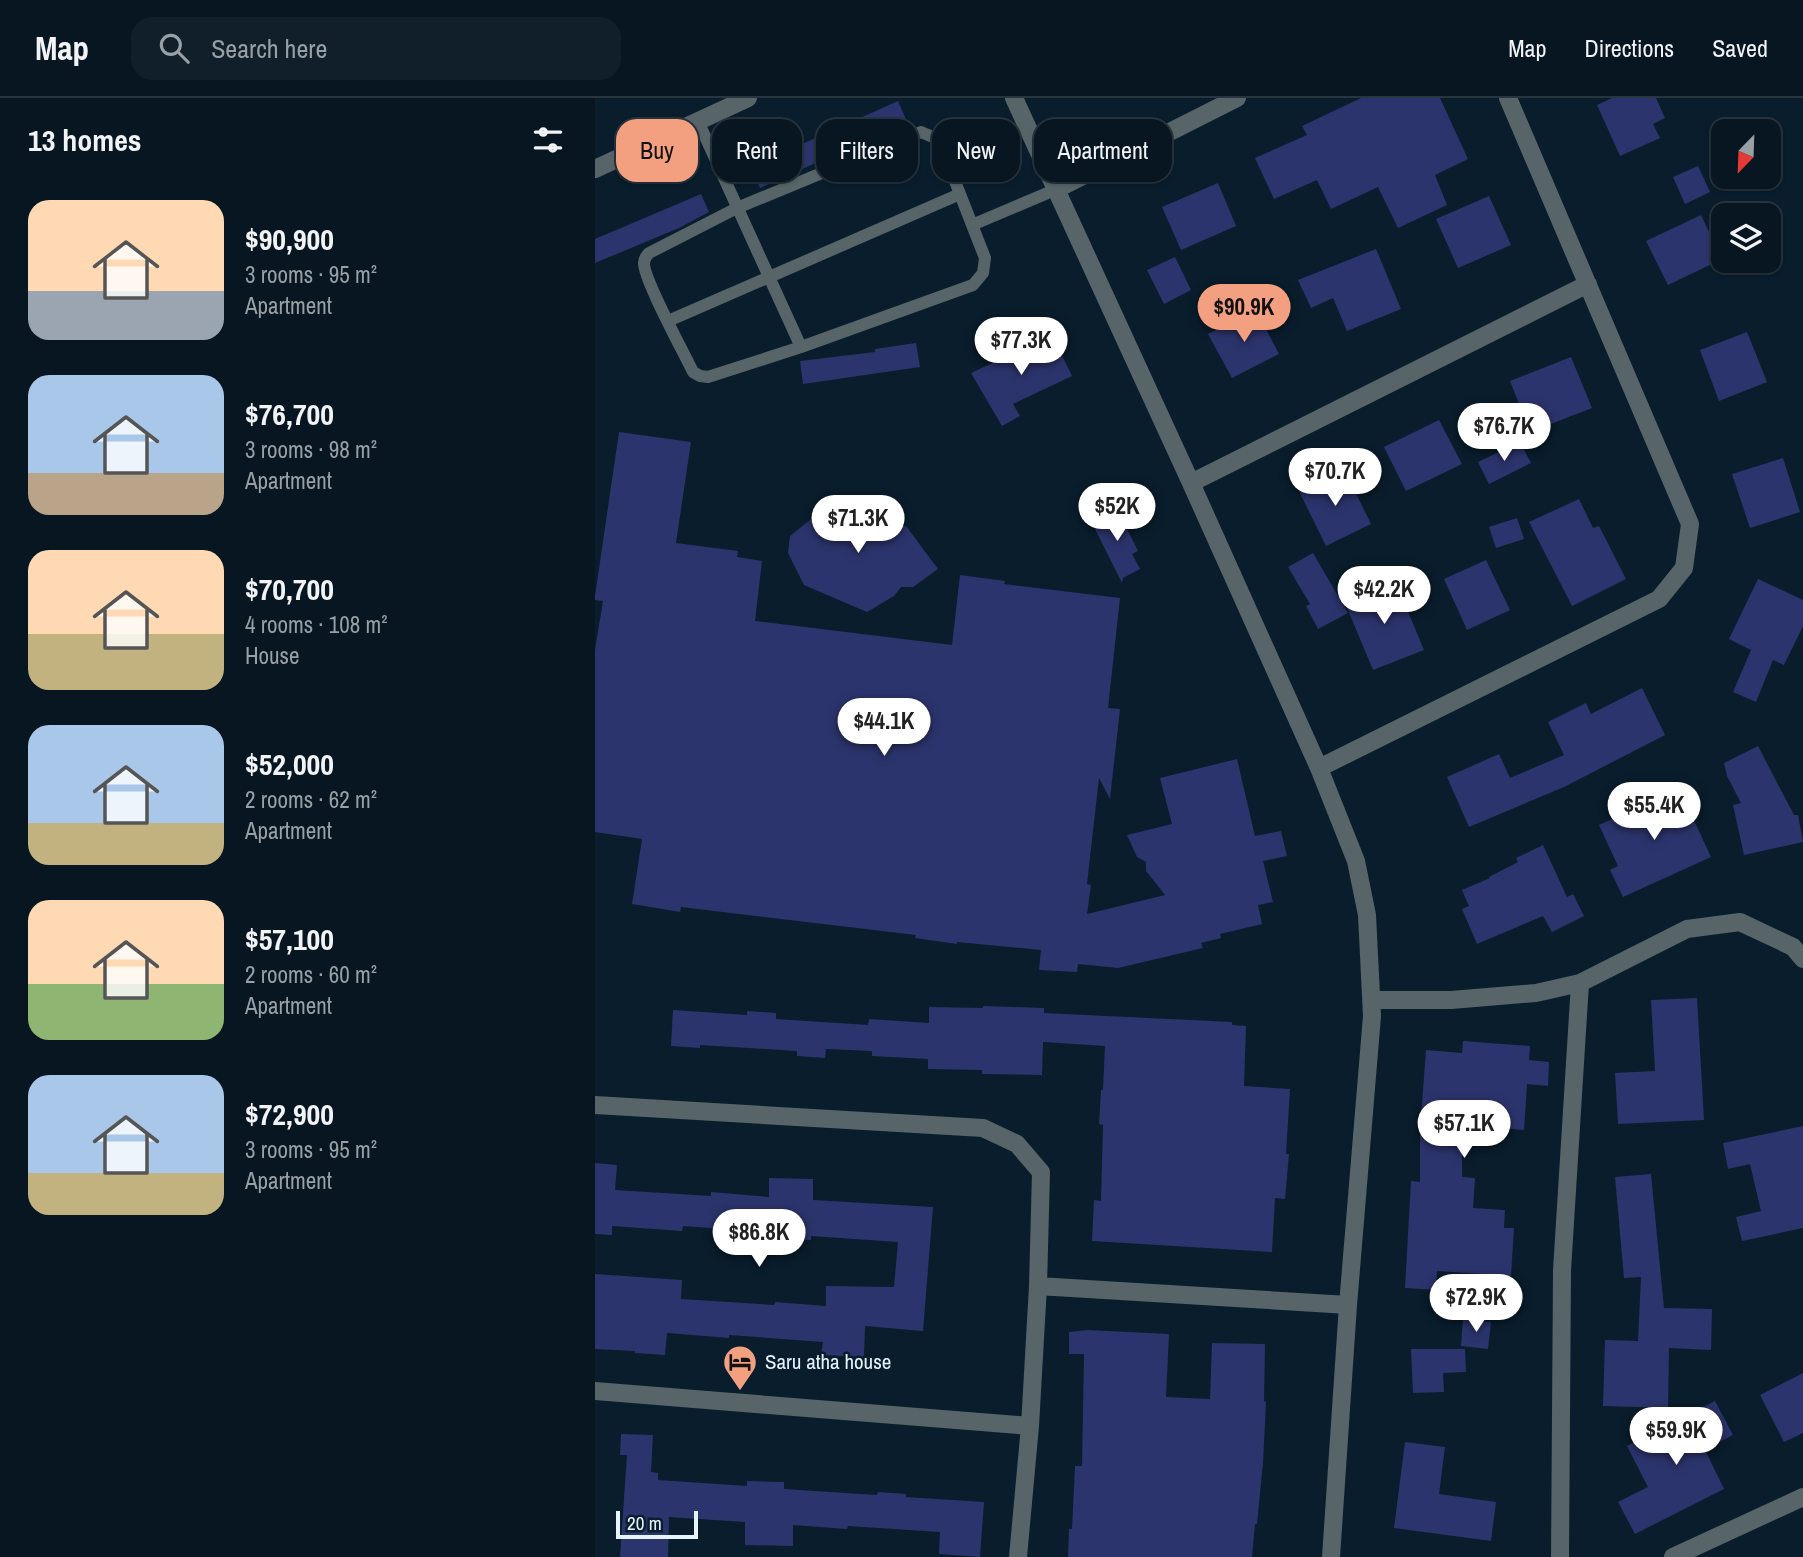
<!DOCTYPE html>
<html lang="en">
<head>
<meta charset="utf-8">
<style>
  body { margin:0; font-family:"Archivo Narrow",sans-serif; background:#101f2a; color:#f1f3f6; height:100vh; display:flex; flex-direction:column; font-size:26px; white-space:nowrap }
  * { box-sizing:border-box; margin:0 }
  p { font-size:23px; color:#989fa5 }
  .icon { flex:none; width:38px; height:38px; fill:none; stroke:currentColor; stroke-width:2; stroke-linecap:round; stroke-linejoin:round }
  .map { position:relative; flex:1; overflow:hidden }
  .drawer { display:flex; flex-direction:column; background:#071621; width:595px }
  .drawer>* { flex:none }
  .top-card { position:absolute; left:21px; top:21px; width:665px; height:63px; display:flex; gap:14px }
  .needle { width:46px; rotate:203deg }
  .buttons { position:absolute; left:1116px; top:21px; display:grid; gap:14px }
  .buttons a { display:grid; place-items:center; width:70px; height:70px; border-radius:14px; background:#071621; box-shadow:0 2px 5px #0004,0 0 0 2px #28353f; font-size:35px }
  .scale { position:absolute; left:21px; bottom:18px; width:82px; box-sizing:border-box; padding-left:7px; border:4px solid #e7f4fe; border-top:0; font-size:19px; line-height:24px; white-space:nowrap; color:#e7f4fe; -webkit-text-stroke:5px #091d2c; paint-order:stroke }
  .price { position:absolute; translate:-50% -60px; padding:0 16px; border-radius:24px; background:#fff; color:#222; font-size:23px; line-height:46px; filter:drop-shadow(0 2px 4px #0008) }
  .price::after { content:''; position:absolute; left:50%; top:42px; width:21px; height:16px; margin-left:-10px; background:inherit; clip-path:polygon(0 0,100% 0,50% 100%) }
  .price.current { background:#f3a081; color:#111 }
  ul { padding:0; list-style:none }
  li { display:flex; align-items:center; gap:21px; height:175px; padding:0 28px }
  li span { display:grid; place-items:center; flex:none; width:196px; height:140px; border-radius:21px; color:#555 }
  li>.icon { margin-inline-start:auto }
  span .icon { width:84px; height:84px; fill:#fffc; stroke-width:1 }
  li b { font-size:30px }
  h2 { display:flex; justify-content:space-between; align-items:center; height:84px; padding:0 28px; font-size:30px }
  .tag { padding:0 24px; border-radius:21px; background:#071621; box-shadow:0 2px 5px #0004,0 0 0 2px #28353f; font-size:24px; line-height:63px }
  .tag.current { background:#f3a081; color:#111 }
  header { display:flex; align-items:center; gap:42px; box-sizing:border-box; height:98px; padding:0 35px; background:#071621; border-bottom:2px solid #28353f }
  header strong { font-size:33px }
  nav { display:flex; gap:38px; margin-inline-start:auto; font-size:24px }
  .search { width:490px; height:63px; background:#101f2a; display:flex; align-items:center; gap:18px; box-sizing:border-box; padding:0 24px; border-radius:21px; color:#989fa5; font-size:26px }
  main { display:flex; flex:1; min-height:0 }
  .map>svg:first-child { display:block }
  .building { fill:#2c346d }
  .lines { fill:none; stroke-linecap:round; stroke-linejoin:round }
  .service { stroke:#576568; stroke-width:12 }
  .minor { stroke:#576568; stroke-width:18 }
  .labels { text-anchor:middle; stroke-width:5; stroke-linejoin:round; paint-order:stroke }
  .poi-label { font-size:21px; fill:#e7f4fe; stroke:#091d2c; text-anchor:start }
</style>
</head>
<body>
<header>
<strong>Map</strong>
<div class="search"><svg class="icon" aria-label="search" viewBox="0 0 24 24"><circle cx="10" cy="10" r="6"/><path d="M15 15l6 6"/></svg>Search here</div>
<nav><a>Map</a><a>Directions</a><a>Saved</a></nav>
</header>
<main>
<section class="drawer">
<h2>13 homes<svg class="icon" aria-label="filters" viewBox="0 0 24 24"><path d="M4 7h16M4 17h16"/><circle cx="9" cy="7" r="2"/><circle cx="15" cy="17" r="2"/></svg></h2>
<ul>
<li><span style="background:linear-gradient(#ffd9b3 65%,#9aa5b1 0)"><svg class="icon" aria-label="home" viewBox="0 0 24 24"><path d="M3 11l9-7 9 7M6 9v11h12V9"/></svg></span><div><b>$90,900</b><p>3 rooms · 95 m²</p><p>Apartment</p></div></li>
<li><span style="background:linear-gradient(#a9c7e8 70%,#b9a48a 0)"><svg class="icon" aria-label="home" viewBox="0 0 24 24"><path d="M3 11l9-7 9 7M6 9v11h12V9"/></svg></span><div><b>$76,700</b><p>3 rooms · 98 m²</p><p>Apartment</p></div></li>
<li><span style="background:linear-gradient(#ffd9b3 60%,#c2b280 0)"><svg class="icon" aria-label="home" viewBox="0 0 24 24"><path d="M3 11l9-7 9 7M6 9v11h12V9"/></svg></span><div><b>$70,700</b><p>4 rooms · 108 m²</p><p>House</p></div></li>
<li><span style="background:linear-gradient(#a9c7e8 70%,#c2b280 0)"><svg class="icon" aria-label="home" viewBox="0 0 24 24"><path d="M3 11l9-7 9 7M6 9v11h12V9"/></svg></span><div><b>$52,000</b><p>2 rooms · 62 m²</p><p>Apartment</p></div></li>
<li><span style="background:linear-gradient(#ffd9b3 60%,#8fb573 0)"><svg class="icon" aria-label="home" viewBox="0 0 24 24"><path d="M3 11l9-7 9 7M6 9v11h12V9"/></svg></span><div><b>$57,100</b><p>2 rooms · 60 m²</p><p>Apartment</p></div></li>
<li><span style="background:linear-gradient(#a9c7e8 70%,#c2b280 0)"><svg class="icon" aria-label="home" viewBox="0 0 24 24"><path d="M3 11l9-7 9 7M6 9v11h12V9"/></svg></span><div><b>$72,900</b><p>3 rooms · 95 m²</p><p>Apartment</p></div></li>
</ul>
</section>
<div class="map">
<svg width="1208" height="1459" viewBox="0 0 1208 1459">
  <rect width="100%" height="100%" fill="#091d2c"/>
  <!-- building -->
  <path class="building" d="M766,0H845L873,61L840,77L852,107L803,130L783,89L736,111L722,82L679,101L660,60L712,37L707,28Z
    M1017,0H1061L1070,20L1058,26L1065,40L1025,58L1002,7Z
    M303,3L312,24L165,90L156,69Z
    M1103,68L1115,94L1090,106L1078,79Z
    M623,85L641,128L586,152L567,109Z
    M106,96L114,114L84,130L0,165V141Z
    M894,98L916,147L863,170L841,121Z
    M1106,117L1127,161L1073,187L1051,143Z
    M781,151L806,211L752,233L738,200L716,210L703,182Z
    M580,159L596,192L569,206L552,172Z
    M661,212L684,256L637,280L613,236Z
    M1152,234L1172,284L1124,303L1105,252Z
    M457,237L477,278L418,306L425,318L407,328L376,275Z
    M321,245L325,269L208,286L205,263L280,254V251Z
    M976,259L997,310L935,334L915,283Z
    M844,322L867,366L811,393L789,349Z
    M24,334L96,344L81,445L143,453L142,459L167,463L160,523L357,547L365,477L410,483L409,486L525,500L513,610L525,611L515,701L504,680L492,786L496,787L492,816L570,797L551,773V764L542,759L532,737L577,726L565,680L642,661L660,738L686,733L692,758L668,763L678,804L663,807L667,826L625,836L626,840L606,845L608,850L523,870L483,866L482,874L444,872L446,852L362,844V846L320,840L321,837L86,809L85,814L37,806L47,741L0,734V552L8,503L0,502V498Z
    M925,344L936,365L894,386L883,364Z
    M1188,360L1205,414L1155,430L1137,376Z
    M749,371L776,426L731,448L704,393Z
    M242,401L292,407L290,425L311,428L343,471L318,489H306L299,498L272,514L209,487L193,455L195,438L220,418L239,421Z
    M984,401L998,430L1004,428L1031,481L977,508L934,424Z
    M522,411L543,453L537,456L545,471L528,480L527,485L496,423Z
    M922,420L929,441L901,450L894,429Z
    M718,455L753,515L723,531L711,508L715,506L693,469Z
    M891,462L915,512L872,532L849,481Z
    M1163,481L1208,502V528L1189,567L1178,562L1161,604L1138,594L1156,552L1134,541Z
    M801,485L829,552L778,572L750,505Z
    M1047,590L1070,637L969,689L874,729L852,679L904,656L915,680L969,657L953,624L991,605L996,616Z
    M1163,648L1199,717H1203L1208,744L1149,757L1138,707L1146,705L1132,678L1129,665Z
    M1084,690L1116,759L1028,799L1015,772L1023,768L1004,727Z
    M948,747L972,799L978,796L989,818L957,834L948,818L882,846L867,811L874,808L867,792L895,780L894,779L923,764L921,760Z
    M1102,900L1109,1022L1023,1026L1020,975L1060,973L1056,902Z
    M388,908L449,910V915L637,924V927L651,928L649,988L695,991L691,1056H694L690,1101L680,1100L677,1154L497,1143L499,1102L506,1103L508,1027L504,1026L506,992H508L510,948L448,944L447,977L387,976V972L333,971V961L277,958V953L231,951L230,960L202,958V953L105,947V950L76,948L78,912L152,917V913L181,915V921L273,927L274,921L334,925V909L388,910Z
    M868,943L935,948L934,962L954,964L953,988L932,986L929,1032L867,1027V1079L880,1080L878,1110L910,1112L909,1130H919L916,1178L842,1173L841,1192L810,1190L816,1083L825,1084V1032L831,952L867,955Z
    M1208,1028V1130L1147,1143L1141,1119L1166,1113L1155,1066L1133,1071L1128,1045Z
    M0,1065L22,1067L20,1092L116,1098V1094L174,1099V1080L218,1081V1102L338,1109L328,1233L270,1228L269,1259L226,1257L228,1244L134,1237V1240L72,1235L70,1257L40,1255V1253L0,1251V1176L87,1182L86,1201L179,1207L180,1204L231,1208V1188L299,1189L303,1144L216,1138V1142L174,1141V1134L88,1128L87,1133L17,1128V1137L0,1136Z
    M1056,1076L1069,1210L1117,1211L1116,1252L1074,1250L1073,1310L1008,1308L1010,1242L1043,1243L1046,1179L1029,1180L1020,1079Z
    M868,1221L896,1224L893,1251L866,1248Z
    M492,1232L574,1236L571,1299L615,1301L617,1245L670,1246L669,1303L671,1304L668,1365L662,1426H660L657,1459H473L474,1431H477L480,1368H487L489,1256H474V1234Z
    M816,1251H870L871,1274L848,1275L849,1294L818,1295Z
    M1208,1275V1335L1189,1344L1165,1297Z
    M1120,1303L1138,1337L1110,1352L1129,1391L1040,1436L1023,1404L1053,1389L1032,1348Z
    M26,1336L58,1337L56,1374L63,1375V1382L152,1388V1383L189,1384V1391L282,1397L283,1394L311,1396V1399L389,1404L385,1459L344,1456L345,1434L253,1428L252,1431L198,1427V1448L150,1447V1424L74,1419L73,1459H25L32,1357H25Z
    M810,1344L850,1349L844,1396L901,1404L896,1443L799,1430Z"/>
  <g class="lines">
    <!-- service -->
    <path class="service" d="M103,23L206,249
      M326,34L340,40L347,50L390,160L388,175L378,187L206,249L113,279L105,278L98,274C89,255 48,180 49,165C49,161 51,158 54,155L142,110Z
      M377,127L462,91
      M73,223L365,96"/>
    <!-- minor -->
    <path class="minor" d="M419,0L596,385L724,670L761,763L772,817L777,918L753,1207L736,1459
      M0,71L153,0
      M462,91L642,0
      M596,385L993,186
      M724,670L1064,501L1089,470L1095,426L913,0
      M776,902H856L941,895L985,885L1092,831L1145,824L1198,849L1208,861
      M0,1007L388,1030L422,1046L446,1074L443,1188L435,1328L423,1459
      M443,1188L753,1207
      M0,1293L435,1328
      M965,1459L967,1172L985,885
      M1078,1459L1208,1399"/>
  </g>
  <!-- icons -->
  <defs>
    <g id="hotel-pin" transform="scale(1.75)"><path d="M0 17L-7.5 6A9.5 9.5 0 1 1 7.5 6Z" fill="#f3a081" stroke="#091d2c"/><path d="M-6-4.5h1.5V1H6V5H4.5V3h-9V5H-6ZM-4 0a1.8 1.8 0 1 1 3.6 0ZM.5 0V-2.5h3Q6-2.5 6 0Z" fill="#111"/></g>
  </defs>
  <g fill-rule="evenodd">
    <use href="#hotel-pin" x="145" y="1264"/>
  </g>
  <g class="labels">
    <!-- poi labels -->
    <g class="poi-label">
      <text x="170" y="1271">Saru atha house</text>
    </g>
  </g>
</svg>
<div class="buttons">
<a><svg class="needle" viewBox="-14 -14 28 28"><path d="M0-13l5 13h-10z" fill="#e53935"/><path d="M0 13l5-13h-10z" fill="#989fa5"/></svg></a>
<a><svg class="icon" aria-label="layers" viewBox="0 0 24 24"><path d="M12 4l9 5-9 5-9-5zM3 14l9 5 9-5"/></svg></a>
</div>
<div class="scale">20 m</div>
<b class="price current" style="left:649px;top:246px">$90.9K</b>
<b class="price" style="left:426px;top:279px">$77.3K</b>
<b class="price" style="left:909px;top:365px">$76.7K</b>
<b class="price" style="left:740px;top:410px">$70.7K</b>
<b class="price" style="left:522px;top:445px">$52K</b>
<b class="price" style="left:263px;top:457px">$71.3K</b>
<b class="price" style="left:789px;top:528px">$42.2K</b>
<b class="price" style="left:289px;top:660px">$44.1K</b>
<b class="price" style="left:1059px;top:744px">$55.4K</b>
<b class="price" style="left:869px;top:1062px">$57.1K</b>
<b class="price" style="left:164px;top:1171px">$86.8K</b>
<b class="price" style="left:881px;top:1236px">$72.9K</b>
<b class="price" style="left:1081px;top:1369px">$59.9K</b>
<div class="top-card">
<a class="tag current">Buy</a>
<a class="tag">Rent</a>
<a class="tag">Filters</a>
<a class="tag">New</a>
<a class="tag">Apartment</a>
</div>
</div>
</main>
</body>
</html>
